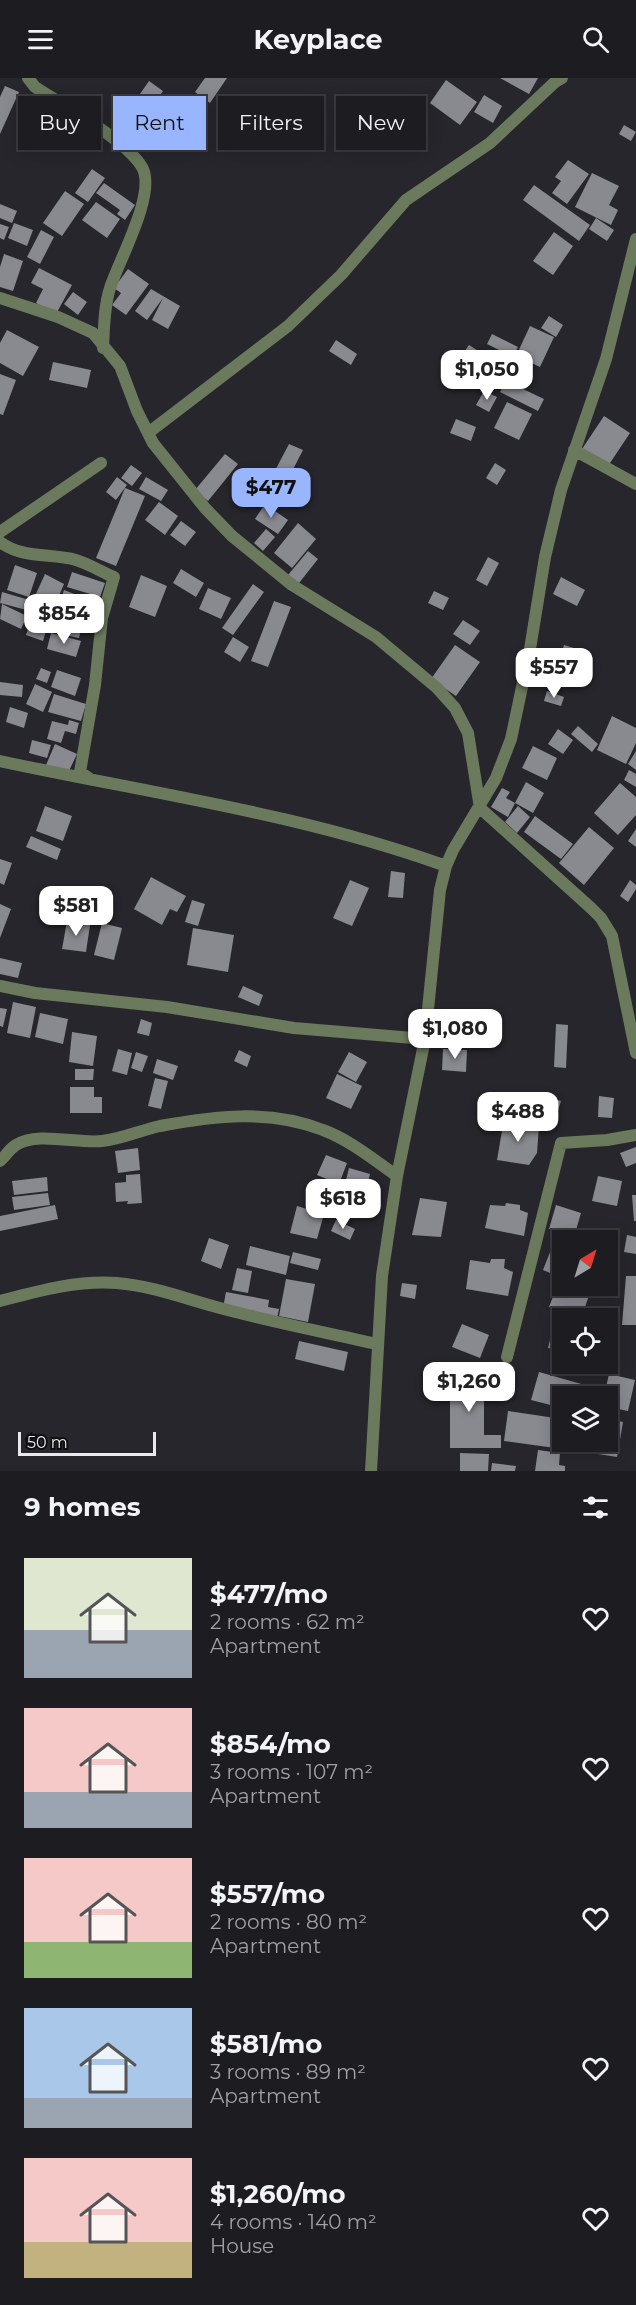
<!DOCTYPE html>
<html lang="en">
<head>
<meta charset="utf-8">
<style>
  body { margin:0; font-family:Montserrat,sans-serif; background:#29292e; color:#f1f3f6; height:100vh; display:flex; flex-direction:column; font-size:22px; white-space:nowrap }
  * { box-sizing:border-box; margin:0 }
  p { font-size:20px; color:#a0a1a5 }
  .icon { flex:none; width:33px; height:33px; fill:none; stroke:currentColor; stroke-width:2; stroke-linecap:round; stroke-linejoin:round }
  .map { position:relative; height:1393px; overflow:hidden }
  .panel { display:flex; flex-direction:column; background:#1c1c21; flex:1 }
  .panel>* { flex:none }
  .banner { position:absolute; left:18px; top:18px; width:600px; height:54px; display:flex; gap:12px }
  .needle { width:39px; rotate:38deg }
  .buttons { position:absolute; left:552px; top:1152px; display:grid; gap:12px }
  .buttons a { display:grid; place-items:center; width:66px; height:66px; border-radius:0px; background:#1c1c21; box-shadow:0 3px 15px #0003,0 0 0 2px #3a3a3f; font-size:30px }
  .scale { position:absolute; left:18px; bottom:15px; width:138px; box-sizing:border-box; padding-left:6px; border:3px solid #e8e8ed; border-top:0; font-size:16px; line-height:21px; white-space:nowrap; color:#e8e8ed; -webkit-text-stroke:4px #0f0f12; paint-order:stroke }
  .price { position:absolute; translate:-50% -51px; padding:0 14px; border-radius:12px; background:#fff; color:#222; font-size:20px; line-height:39px; filter:drop-shadow(0 2px 3px #0008) }
  .price::after { content:''; position:absolute; left:50%; top:36px; width:18px; height:14px; margin-left:-9px; background:inherit; clip-path:polygon(0 0,100% 0,50% 100%) }
  .price.on { background:#98b5fd; color:#111 }
  ul { padding:0; list-style:none }
  li { display:flex; align-items:center; gap:18px; height:150px; padding:0 24px }
  li span { display:grid; place-items:center; flex:none; width:168px; height:120px; border-radius:0px; color:#555 }
  li>.icon { margin-inline-start:auto }
  span .icon { width:72px; height:72px; fill:#fffc; stroke-width:1 }
  li b { font-size:26px }
  h2 { display:flex; justify-content:space-between; align-items:center; height:72px; padding:0 24px; font-size:26px }
  .tag { padding:0 21px; border-radius:0px; background:#1c1c21; box-shadow:0 3px 15px #0003,0 0 0 2px #3a3a3f; font-size:21px; line-height:54px }
  .tag.on { background:#98b5fd; color:#111 }
  header { display:flex; justify-content:space-between; align-items:center; height:78px; padding:0 24px; background:#1c1c21; font-size:27px; font-weight:700 }
  .map>svg:first-child { display:block }
  .building { fill:#898990 }
  .lines { fill:none; stroke-linecap:round; stroke-linejoin:round }
  .minor { stroke:#6b7a5c; stroke-width:12 }
</style>
</head>
<body>
<header><svg class="icon" aria-label="menu" viewBox="0 0 24 24"><path d="M4 6h16M4 12h16M4 18h16"/></svg>Keyplace<svg class="icon" aria-label="search" viewBox="0 0 24 24"><circle cx="10" cy="10" r="6"/><path d="M15 15l6 6"/></svg></header>
<div class="map">
<svg width="636" height="1393" viewBox="0 0 636 1393">
  <rect width="100%" height="100%" fill="#26262c"/>
  <!-- building -->
  <path class="building" d="M205,0H227L210,25L195,14Z
    M500,0H538L529,16Z
    M446,2L477,24L460,47L430,25Z
    M149,3L163,13L140,46L126,36Z
    M5,8L19,14L0,56V19Z
    M484,17L502,28L493,45L474,34Z
    M624,47L636,54L631,63L619,56Z
    M568,82L589,96L567,126L552,115L561,103L555,99Z
    M92,91L105,100L88,124L75,115Z
    M592,95L619,108L609,127L618,132L611,147L575,129Z
    M104,105L135,127L125,142L117,136L120,132L96,115Z
    M534,107L590,147L579,163L523,122Z
    M65,113L84,126L62,158L43,145Z
    M96,124L120,141L107,160L82,142Z
    M0,126L17,133L12,145L0,140Z
    M596,140L614,152L607,163L589,151Z
    M14,145L33,152L27,168L8,160Z
    M0,146L9,149L4,162L0,160Z
    M41,152L54,159L40,186L27,179Z
    M554,154L573,168L553,197L533,183Z
    M4,176L23,183L13,213L0,209V189Z
    M39,190L72,207L56,236L36,225L43,211L31,205Z
    M128,191L149,206L126,237L112,227L121,215L114,210Z
    M151,211L180,228L168,251L152,242L163,220L147,242L135,233Z
    M73,214L87,224L78,237L64,226Z
    M549,238L563,247L556,259L541,250Z
    M530,248L554,259L540,289L516,278Z
    M7,252L39,269L23,298L0,285V265Z
    M492,256L518,269L513,279L487,266Z
    M336,262L357,276L351,287L329,273Z
    M469,267L483,276L477,284L464,274Z
    M53,284L91,292L87,310L49,302Z
    M0,296L16,302L3,337L0,336Z
    M506,303L544,321L538,333L500,314Z
    M484,313L497,319L489,334L476,327Z
    M507,324L532,336L519,362L494,350Z
    M604,338L630,355L608,388L582,371Z
    M456,341L476,349L471,363L450,355Z
    M289,366L303,372L284,409L270,402Z
    M225,376L238,386L208,423L195,412Z
    M495,385L506,392L497,407L486,400Z
    M131,387L142,395L132,408L121,400Z
    M238,398L265,406L259,424L233,416Z
    M117,399L127,407L116,422L106,414Z
    M146,399L168,412L161,423L139,411Z
    M125,410L145,418L116,488L96,480Z
    M159,424L178,438L165,457L145,442Z
    M265,426L288,442L278,456L255,441Z
    M181,443L196,454L185,468L170,457Z
    M298,445L316,461L292,490L274,475Z
    M266,451L275,459L263,473L254,465Z
    M308,473L318,481L299,505L288,497Z
    M488,479L499,485L487,508L476,502Z
    M15,487L37,495L29,519L7,512Z
    M181,491L204,505L196,519L173,505Z
    M72,494L105,505L100,519L67,509Z
    M45,496L64,506L55,527L35,518Z
    M141,497L167,508L155,539L129,529Z
    M561,499L585,512L577,528L553,516Z
    M253,506L264,514L233,557L222,550Z
    M208,510L231,520L221,541L199,531Z
    M64,512L90,522L85,534L60,524Z
    M434,513L449,520L443,532L428,525Z
    M2,514L53,529L47,551L30,547L34,534L0,525Z
    M274,523L291,529L268,589L251,583Z
    M2,526L27,538L21,551L0,541Z
    M61,533L84,538L79,560L55,555Z
    M463,542L480,553L470,567L453,556Z
    M29,548L46,553L43,563L26,557Z
    M51,555L81,563L76,579L47,571Z
    M233,559L249,569L240,584L224,574Z
    M455,567L480,584L456,618L431,601Z
    M564,567L584,573L576,598L556,592Z
    M41,590L51,594L47,605L36,601Z
    M57,592L81,600L75,618L51,609Z
    M0,604L23,607L22,619L0,617Z
    M35,606L52,614L43,634L26,626Z
    M547,613L564,619L561,628L544,623Z
    M54,616L86,626L81,643L48,634Z
    M10,629L28,635L24,650L6,644Z
    M612,638L636,650V665L626,686L597,672Z
    M69,642L79,645L76,656L65,653L61,665L47,661L52,643L68,647Z
    M578,648L598,666L592,674L571,656Z
    M558,651L573,662L563,676L548,666Z
    M32,662L51,667L47,680L29,675Z
    M55,666L77,676L67,697L46,687Z
    M533,668L557,680L547,702L522,690Z
    M636,673V692L628,686Z
    M629,692L636,696V709L624,702Z
    M526,704L544,715L533,735L515,725Z
    M620,705L636,719V737L618,757L594,735Z
    M502,710L510,714L506,720L515,725L508,739L491,729Z
    M45,728L72,738L63,763L36,753Z
    M518,728L530,739L517,755L505,744Z
    M535,738L573,766L561,781L524,754Z
    M589,749L614,770L584,807L559,785Z
    M636,751V769L628,763Z
    M31,758L61,771L57,782L26,769Z
    M0,781L12,785L4,807L0,805Z
    M391,793L405,795L403,820L388,819Z
    M151,799L186,818L177,834L170,831L162,847L134,831Z
    M350,802L369,810L352,848L333,840Z
    M630,802L636,807V811L628,824L620,818Z
    M192,822L205,826L198,848L185,844Z
    M0,826L11,831L0,860Z
    M67,843L90,847L86,874L62,871Z
    M102,845L122,850L114,882L94,877Z
    M193,850L234,857L228,894L187,887Z
    M0,880L22,885L18,900L0,896Z
    M243,908L263,917L259,928L238,919Z
    M13,924L36,929L30,960L7,955Z
    M0,930L7,931L3,949L0,948Z
    M40,935L68,941L63,966L35,959Z
    M141,941L152,945L149,958L137,955Z
    M556,946L568,947L566,990L554,989Z
    M72,954L97,958L93,988L69,984Z
    M118,971L132,975L127,997L112,993Z
    M443,971L467,972L466,994L442,992Z
    M239,972L251,978L247,989L234,983Z
    M136,974L148,978L142,994L131,990Z
    M349,974L367,984L356,1004L338,994Z
    M157,981L178,988L173,1002L153,995Z
    M75,991H94L93,1002H75Z
    M337,996L362,1008L351,1031L326,1020Z
    M155,1000L168,1003L161,1031L148,1028Z
    M70,1009H94V1019H102V1035H70Z
    M546,1018L561,1023L556,1039L541,1035Z
    M599,1018L614,1020L612,1040L598,1039Z
    M504,1041L539,1048L537,1075L529,1087L497,1082Z
    M636,1069V1085L626,1089L620,1075Z
    M138,1070L140,1092L118,1095L115,1073Z
    M326,1077L347,1085L339,1106L317,1097Z
    M349,1090L370,1096L366,1112L345,1106Z
    M140,1096L142,1125L127,1126L128,1123L116,1124L115,1105L126,1104V1097Z
    M598,1098L622,1103L617,1128L592,1123Z
    M47,1099L48,1113L14,1117L12,1103Z
    M331,1114L347,1121L342,1131L326,1124Z
    M48,1115L50,1127L14,1132L12,1119Z
    M632,1117H636V1143H634Z
    M350,1118L360,1123L354,1137L344,1133Z
    M420,1120L447,1124L441,1159L412,1157Z
    M506,1125L520,1127V1132L528,1135L524,1158L485,1150L490,1127L505,1128Z
    M55,1127L58,1141L0,1153V1138Z
    M556,1127L581,1135L574,1159L549,1151Z
    M297,1128L324,1136L317,1161L290,1155Z
    M336,1142L355,1151L350,1162L331,1153Z
    M559,1155L576,1162H562V1171L554,1168Z
    M627,1157L636,1159V1176L624,1174Z
    M209,1160L229,1167L221,1191L201,1183Z
    M250,1168L290,1178L286,1197L246,1187Z
    M552,1169L562,1173V1200L543,1192Z
    M293,1174L321,1181L318,1192L290,1185Z
    M491,1181H505L504,1190L513,1194L508,1218L466,1211L470,1182L490,1185Z
    M237,1190L252,1193L248,1215L232,1212Z
    M626,1198H636V1247H622Z
    M286,1201L315,1206L308,1244L279,1238Z
    M559,1203L562,1204V1208H570L590,1215L581,1240L549,1229Z
    M402,1205L417,1207L415,1221L400,1218Z
    M226,1214L269,1222L268,1229L279,1231L277,1240L223,1230Z
    M462,1246L489,1257L480,1280L452,1269Z
    M562,1246V1286L550,1283L553,1271L548,1270L552,1254L559,1256Z
    M299,1263L348,1274L344,1293L295,1281Z
    M539,1294L592,1309L589,1318H562V1330L531,1322Z
    M450,1295H484V1357H501V1370H450Z
    M609,1296L635,1302L628,1333L608,1329V1318H604Z
    M508,1333L562,1341V1364H578L577,1373L504,1363Z
    M608,1341L623,1344L617,1379L585,1374L587,1364H608Z
    M538,1372L560,1375L559,1387L565,1388V1393H535Z
    M460,1375L489,1376L488,1393H460Z
    M492,1385L516,1388L515,1393H491Z"/>
  <g class="lines">
    <!-- minor -->
    <path class="minor" d="M28,0L35,9C63,27 126,62 142,89C157,115 119,182 110,210C104,228 104,251 103,270
      M0,220L58,239L93,255L120,288L137,333L153,365L205,430L232,458L292,507L376,559L437,610L455,630L468,655L480,730L591,830L601,840L612,858L636,975
      M148,355L288,248L341,197L406,122L490,65L555,4L562,0
      M574,372L636,406
      M0,454L101,385
      M0,464C23,481 50,475 76,482C89,486 102,494 114,499L102,540L95,607L80,694L90,701
      M0,683C149,715 302,736 446,788
      M0,908L35,915L167,929L294,950L425,961
      M0,1083C6,1078 9,1071 16,1067C37,1053 78,1066 102,1063C122,1061 141,1052 160,1048C214,1038 270,1031 323,1052C350,1062 374,1082 397,1098
      M0,1223C38,1213 77,1202 117,1205C153,1208 186,1221 220,1230C272,1244 324,1254 377,1266
      M507,1279L561,1065L607,1062L636,1057
      M371,1393L382,1198L397,1098L425,961L440,812L446,788L453,772L496,700L511,661L530,571L545,479L561,412L606,281L636,161"/>
  </g>
</svg>
<div class="buttons">
<a><svg class="needle" viewBox="-14 -14 28 28"><path d="M0-13l5 13h-10z" fill="#e53935"/><path d="M0 13l5-13h-10z" fill="#a0a1a5"/></svg></a>
<a><svg class="icon" aria-label="locate" viewBox="0 0 24 24"><circle cx="12" cy="12" r="6"/><path d="M12 2v4M12 18v4M2 12h4M18 12h4"/></svg></a>
<a><svg class="icon" aria-label="layers" viewBox="0 0 24 24"><path d="M12 4l9 5-9 5-9-5zM3 14l9 5 9-5"/></svg></a>
</div>
<div class="scale">50 m</div>
<b class="price" style="left:487px;top:323px">$1,050</b>
<b class="price on" style="left:271px;top:441px">$477</b>
<b class="price" style="left:64px;top:567px">$854</b>
<b class="price" style="left:554px;top:621px">$557</b>
<b class="price" style="left:76px;top:859px">$581</b>
<b class="price" style="left:455px;top:982px">$1,080</b>
<b class="price" style="left:518px;top:1065px">$488</b>
<b class="price" style="left:343px;top:1152px">$618</b>
<b class="price" style="left:469px;top:1335px">$1,260</b>
<div class="banner">
<a class="tag">Buy</a>
<a class="tag on">Rent</a>
<a class="tag">Filters</a>
<a class="tag">New</a>
</div>
</div>
<section class="panel">
<h2>9 homes<svg class="icon" aria-label="filters" viewBox="0 0 24 24"><path d="M4 7h16M4 17h16"/><circle cx="9" cy="7" r="2"/><circle cx="15" cy="17" r="2"/></svg></h2>
<ul>
<li><span style="background:linear-gradient(#dfe7d0 60%,#9aa5b1 0)"><svg class="icon" aria-label="home" viewBox="0 0 24 24"><path d="M3 11l9-7 9 7M6 9v11h12V9"/></svg></span><div><b>$477/mo</b><p>2 rooms · 62 m²</p><p>Apartment</p></div><svg class="icon" aria-label="heart" viewBox="0 0 24 24"><path d="M12 20l-8-8c-3-5 5-10 8-4 3-6 11-1 8 4z"/></svg></li>
<li><span style="background:linear-gradient(#f6c9c9 70%,#9aa5b1 0)"><svg class="icon" aria-label="home" viewBox="0 0 24 24"><path d="M3 11l9-7 9 7M6 9v11h12V9"/></svg></span><div><b>$854/mo</b><p>3 rooms · 107 m²</p><p>Apartment</p></div><svg class="icon" aria-label="heart" viewBox="0 0 24 24"><path d="M12 20l-8-8c-3-5 5-10 8-4 3-6 11-1 8 4z"/></svg></li>
<li><span style="background:linear-gradient(#f6c9c9 70%,#8fb573 0)"><svg class="icon" aria-label="home" viewBox="0 0 24 24"><path d="M3 11l9-7 9 7M6 9v11h12V9"/></svg></span><div><b>$557/mo</b><p>2 rooms · 80 m²</p><p>Apartment</p></div><svg class="icon" aria-label="heart" viewBox="0 0 24 24"><path d="M12 20l-8-8c-3-5 5-10 8-4 3-6 11-1 8 4z"/></svg></li>
<li><span style="background:linear-gradient(#a9c7e8 75%,#9aa5b1 0)"><svg class="icon" aria-label="home" viewBox="0 0 24 24"><path d="M3 11l9-7 9 7M6 9v11h12V9"/></svg></span><div><b>$581/mo</b><p>3 rooms · 89 m²</p><p>Apartment</p></div><svg class="icon" aria-label="heart" viewBox="0 0 24 24"><path d="M12 20l-8-8c-3-5 5-10 8-4 3-6 11-1 8 4z"/></svg></li>
<li><span style="background:linear-gradient(#f6c9c9 70%,#c2b280 0)"><svg class="icon" aria-label="home" viewBox="0 0 24 24"><path d="M3 11l9-7 9 7M6 9v11h12V9"/></svg></span><div><b>$1,260/mo</b><p>4 rooms · 140 m²</p><p>House</p></div><svg class="icon" aria-label="heart" viewBox="0 0 24 24"><path d="M12 20l-8-8c-3-5 5-10 8-4 3-6 11-1 8 4z"/></svg></li>
</ul>
</section>
</body>
</html>
